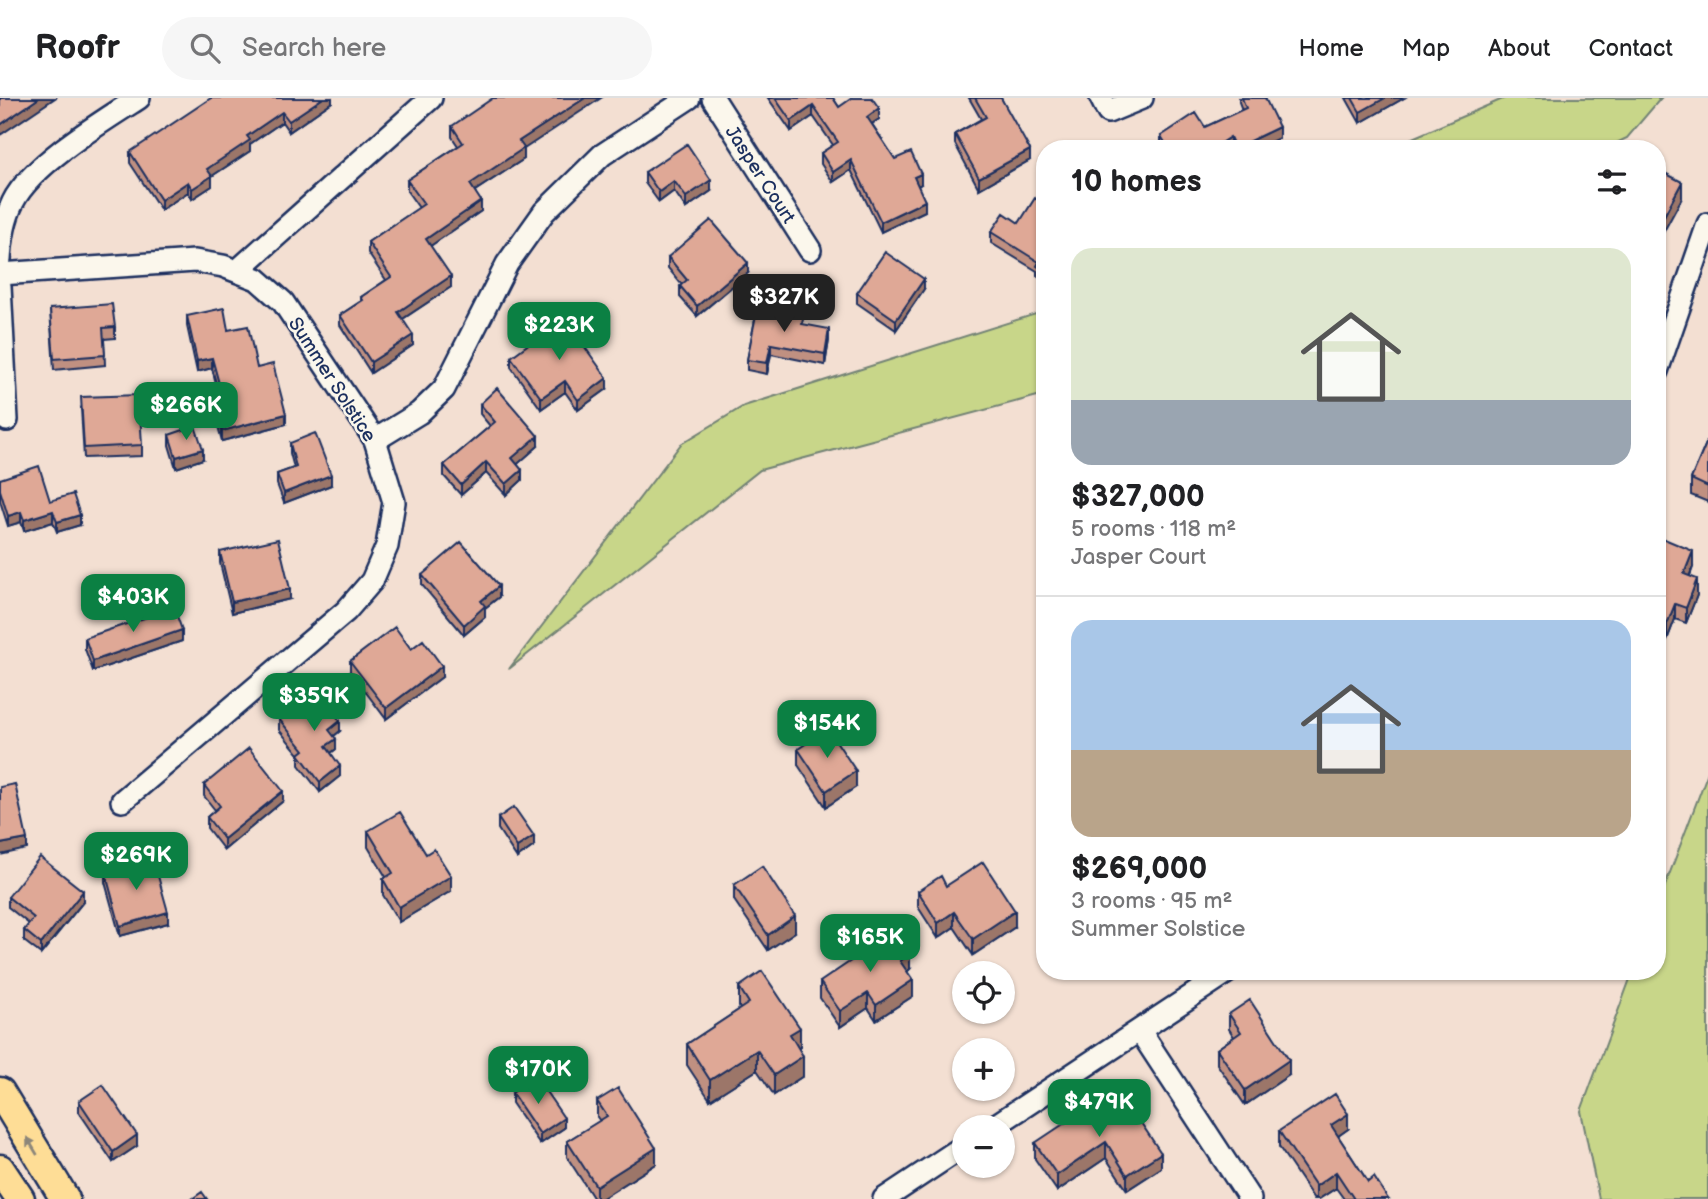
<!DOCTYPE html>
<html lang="en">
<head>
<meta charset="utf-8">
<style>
  body { margin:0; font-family:"Balsamiq Sans",sans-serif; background:#f6f6f6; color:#202124; height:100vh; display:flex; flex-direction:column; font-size:26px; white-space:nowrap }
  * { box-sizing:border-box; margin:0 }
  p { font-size:23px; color:#757577 }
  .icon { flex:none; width:38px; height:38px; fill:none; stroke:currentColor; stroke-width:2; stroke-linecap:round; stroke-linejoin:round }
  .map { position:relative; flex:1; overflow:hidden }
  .sheet { position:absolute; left:1036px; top:42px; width:630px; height:840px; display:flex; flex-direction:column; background:#fff; border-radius:28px; box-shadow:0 2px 5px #0004 }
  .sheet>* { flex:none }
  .fabs { position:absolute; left:952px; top:863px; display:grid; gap:14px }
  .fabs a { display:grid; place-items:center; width:63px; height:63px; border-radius:50%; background:#fff; box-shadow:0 2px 5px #0004; font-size:35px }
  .price { position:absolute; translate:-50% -60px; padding:0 16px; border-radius:14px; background:#0b8043; color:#fff; font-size:23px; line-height:46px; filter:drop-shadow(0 2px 4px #0008) }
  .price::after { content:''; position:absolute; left:50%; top:42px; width:21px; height:16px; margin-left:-10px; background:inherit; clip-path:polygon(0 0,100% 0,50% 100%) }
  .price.selected { background:#222; color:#fff }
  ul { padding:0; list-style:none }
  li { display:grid; align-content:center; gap:14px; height:371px; padding:0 35px }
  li+li { border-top:2px solid #e0e0e0 }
  li span { display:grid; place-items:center; height:217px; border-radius:21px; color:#555 }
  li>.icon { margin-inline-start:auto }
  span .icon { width:126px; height:126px; fill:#fffc; stroke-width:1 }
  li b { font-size:30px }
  h2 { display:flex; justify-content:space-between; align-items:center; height:84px; padding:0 35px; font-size:30px }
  header { display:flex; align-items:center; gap:42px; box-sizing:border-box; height:98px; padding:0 35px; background:#fff; border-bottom:2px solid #e0e0e0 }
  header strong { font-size:33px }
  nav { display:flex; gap:38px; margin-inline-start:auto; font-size:24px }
  .search { width:490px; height:63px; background:#f6f6f6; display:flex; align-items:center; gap:18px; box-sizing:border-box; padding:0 24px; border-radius:38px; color:#757577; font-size:26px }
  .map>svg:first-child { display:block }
  .green { fill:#c8d689; stroke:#728274; stroke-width:2 }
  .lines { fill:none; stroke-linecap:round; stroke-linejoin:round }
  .minor-casing { stroke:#1b2f5e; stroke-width:26 }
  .major-casing { stroke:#1b2f5e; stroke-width:33 }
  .minor { stroke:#fbf7ec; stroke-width:21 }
  .major { stroke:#fedd96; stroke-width:28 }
  .wall { fill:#c09081; stroke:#1b2f5e; stroke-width:2 }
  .shaded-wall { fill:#9c7669; stroke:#1b2f5e; stroke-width:2 }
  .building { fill:#dfa896; stroke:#1b2f5e; stroke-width:2 }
  .oneway { fill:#8c867a }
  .labels { text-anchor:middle; stroke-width:5; stroke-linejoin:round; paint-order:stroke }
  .street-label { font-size:19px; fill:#1b2f5e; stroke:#fbf7ec }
</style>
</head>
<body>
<header>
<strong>Roofr</strong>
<div class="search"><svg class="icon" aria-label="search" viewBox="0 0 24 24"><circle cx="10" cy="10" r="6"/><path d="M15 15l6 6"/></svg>Search here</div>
<nav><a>Home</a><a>Map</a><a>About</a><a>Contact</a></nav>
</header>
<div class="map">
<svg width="1708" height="1101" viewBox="0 0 1708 1101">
  <rect width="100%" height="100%" fill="#f3dfd2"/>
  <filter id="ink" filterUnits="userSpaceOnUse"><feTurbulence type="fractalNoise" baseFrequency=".0143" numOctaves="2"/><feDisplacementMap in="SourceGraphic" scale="14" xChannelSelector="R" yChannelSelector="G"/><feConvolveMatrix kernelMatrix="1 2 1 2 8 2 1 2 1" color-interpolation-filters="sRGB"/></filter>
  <g filter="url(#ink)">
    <!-- green -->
    <path class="green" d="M1505,0H1661L1627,40L1604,51H1387Z
      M1045,213V296L760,372L509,571L681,346L744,308Z
      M1708,674V1101H1599L1581,1013L1633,873H1657V809Z"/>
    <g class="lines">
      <!-- minor casing -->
      <g class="minor-casing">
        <path id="minor" d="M713,0L810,152
          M1101,0L1108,14L1142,0
          M0,162C1,142 4,122 13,104C32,66 103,23 139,0
          M237,173L431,0
          M0,176L195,163L223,168L257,181L283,204L375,342L394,404L387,448L372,483L346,513L122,703
          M0,188L7,322
          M1657,273L1708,126
          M375,342L419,315L444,291L507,166L544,114L602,57L689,0
          M1140,933L1250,1101
          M993,1029L1229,873
          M884,1101L964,1048"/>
      </g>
      <!-- major casing -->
      <g class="major-casing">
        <path id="major" d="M0,994L65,1101
          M0,1071L20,1101"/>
      </g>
      <!-- minor -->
      <use href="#minor" class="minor"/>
      <!-- major -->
      <use href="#major" class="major"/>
    </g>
    <!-- wall -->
    <path class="wall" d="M332,0V4L289,34L282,24L250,46V53L212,78V88L192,101L188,94L161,112L130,65V54Z
      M768,0H833L839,9L879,21L872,26L895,61L921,86L918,88L925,113L881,134L851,72L833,84L821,66V55L833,47L813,18L791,33Z
      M969,0H1001L1030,62L979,91L955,46V36L981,21Z
      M1239,0H1265L1279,40L1255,51H1230V50L1228,51H1163L1161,48V38L1205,29L1242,12L1239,4Z
      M1346,0H1404L1360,25Z
      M452,28L524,51V61L475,93L481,113L430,148L451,189L403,221L413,247L371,275L340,227V217L361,203V199L386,182L368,155V144L419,110L407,93V82L458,48L452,39Z
      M645,74L711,93L686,110L674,93L659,104L645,85Z
      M1045,107V184L1037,178V173L991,145V134L1019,125Z
      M668,159L748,175L697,218L680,199V188L682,187L668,170Z
      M924,191L896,232L857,205V195Z
      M758,207L804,227L829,242L825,267L771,256L767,276L747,272V262Z
      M50,211L115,229V240L104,241L105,267L54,272Z
      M187,218L228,232L257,270L286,326L222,343L215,317V306L221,305L212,270L197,274L187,228Z
      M511,259L607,291L578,312L565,294L541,311L511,269Z
      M480,306L538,348L517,366L522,382L506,397L486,375L461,397L444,378V367L490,328L480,316Z
      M81,310L142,347V358L84,360Z
      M169,337L203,361L176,370L169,347Z
      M1708,341V404L1691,397V381Z
      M290,345L331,387L284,405L277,386V376L294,370L290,355Z
      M0,381L50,403L80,427L57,434L53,424L24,433L21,424L8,428L0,403Z
      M1657,452L1693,469L1690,478L1697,497L1686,525L1675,521L1667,542L1657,538Z
      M220,454L290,501L232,515L220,465Z
      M422,477L499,499L485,510V519L464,537L422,487Z
      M85,540L182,543L93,573L85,551Z
      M411,551L442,579L386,621L350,573V563Z
      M279,621L340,633L334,638L336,651L331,655L340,678L320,694L299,667V656L279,632Z
      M798,651L856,689L826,709L798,667Z
      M204,687L283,703L224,752L207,730V719L215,712L204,698Z
      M498,720L534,748L517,760L498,731Z
      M368,733L426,756L451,793L399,824L383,797V781L386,779L368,749Z
      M105,773L168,825L120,838L105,784Z
      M734,787L795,834L768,852L734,802Z
      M946,788L1015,829L973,857L954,829L938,840L918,809V793Z
      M8,799L83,804L41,856L24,843V832L29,826L8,809Z
      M910,871L907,874L913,898L876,922L868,910L840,929L820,900V884Z
      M739,889L800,950L799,951L803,978L774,997L757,972L710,1002L687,967V946L740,911L739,909Z
      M1229,916L1289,977L1245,1007L1217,966V951L1234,939L1229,931Z
      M512,995L564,1030L540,1046L512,1005Z
      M79,1003L137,1048L113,1064L79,1014Z
      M597,1003L656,1066L601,1101H594L567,1059V1043L600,1023L597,1019Z
      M1110,1020L1161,1070L1127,1092L1106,1060L1057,1093L1035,1061V1045Z
      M1348,1031L1338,1038L1368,1084L1388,1101H1344L1336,1090L1319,1101H1314L1279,1049V1033Z"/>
    <!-- shaded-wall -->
    <path class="shaded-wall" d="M39,0H55L0,37V27Z
      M323,0H332V4L289,34V23Z
      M585,0H601L524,51V61L470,96V86L519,43Z
      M1385,0H1404L1360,25V14Z
      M813,8V18L791,33V23Z
      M879,10V21L867,29V19Z
      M282,14V24L250,46V53L212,78V88L192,101V91L207,71L247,38Z
      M1279,29V40L1255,51H1235V50Z
      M1230,39V50L1228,51H1211Z
      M1030,52V62L979,91V80Z
      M851,62V72L833,84V74Z
      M921,76V86L914,90V79Z
      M711,82V93L686,110V99Z
      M674,83V93L659,104V94Z
      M188,84V94L161,112V102Z
      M1682,84V100L1657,146V131Z
      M481,103V113L426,151V141Z
      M925,103V113L881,134V124Z
      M748,165V175L697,218V208Z
      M451,178V189L398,224V214Z
      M924,181V191L896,232V222Z
      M829,231V242L825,267V256Z
      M413,237V247L371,275V264Z
      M771,246V256L767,276V265Z
      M212,260V270L197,274V263Z
      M607,280V291L578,312V302Z
      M565,283V294L541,311V300Z
      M286,316V326L222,343V333Z
      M538,338V348L512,371V360Z
      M203,351V361L176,370V359Z
      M486,364V375L461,397V387Z
      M522,372V382L506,397V386Z
      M331,377V387L284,405V395Z
      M53,413V424L24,433V422Z
      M21,414V424L8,428V418Z
      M80,417V427L57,434V424Z
      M1693,453V469L1684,491V476Z
      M1697,481V497L1686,525V510Z
      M499,488V499L485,510V519L464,537V527L481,503Z
      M290,491V501L232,515V504Z
      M1675,506V521L1667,542V526Z
      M182,532V543L93,573V563Z
      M442,568V579L386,621V610Z
      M340,623V633L329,642V632Z
      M336,641V651L326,659V648Z
      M340,668V678L320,694V684Z
      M856,673V689L826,709V693Z
      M283,693V703L224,752V741Z
      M534,738V748L517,760V749Z
      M27,741V751L0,757V746Z
      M451,778V793L399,824V809Z
      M83,793V804L41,856V846Z
      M1015,813V829L973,857V841Z
      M168,814V825L120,838V828Z
      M954,814V829L938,840V825Z
      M795,818V834L768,852V837Z
      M910,856V871L900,879V863Z
      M913,882V898L876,922V907Z
      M868,895V910L840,929V913Z
      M800,930V950L790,957V936Z
      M757,952V972L710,1002V982Z
      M803,958V978L774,997V977Z
      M1289,962V977L1245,1007V992Z
      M1348,1016V1031L1331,1043V1027Z
      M564,1020V1030L540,1046V1036Z
      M137,1037V1048L113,1064V1054Z
      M1106,1044V1060L1057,1093V1077Z
      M656,1050V1066L601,1101H596V1088Z
      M1161,1055V1070L1127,1092V1077Z
      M1336,1074V1090L1319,1101H1316V1088Z"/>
    <!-- building -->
    <path class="building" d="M0,0H39L0,27Z
      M211,0H323L289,23L282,14L247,38L250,42L207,71L212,78L192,91L188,84L161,102L130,54Z
      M493,0H585L519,43L524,50L470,86L481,103L426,141L451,178L398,214L413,237L371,264L340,217L363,202L361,199L391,179L368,144L424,106L407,82L463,45L452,28Z
      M775,0H833L839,9L852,0H872L879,10L867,19L895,61L911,54L921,76L914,79L925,103L881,124L851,62L833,74L821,55L838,44L813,8L791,23Z
      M975,0H1001L1030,52L979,80L955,36L986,19Z
      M1242,0H1265L1279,29L1235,50L1230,39L1211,51H1169L1161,38L1196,15L1205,29L1246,10Z
      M1352,0H1385L1360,14Z
      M687,46L711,82L686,99L674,83L659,94L645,74Z
      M1657,71L1682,84L1657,131Z
      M1035,100L1045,107V173L1037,168L1039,164L991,134L1004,115L1019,125Z
      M711,122L748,165L697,208L680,188L687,182L668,159Z
      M885,154L924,181L896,222L857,195Z
      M112,206L115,229L103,230L105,257L54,261L50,211Z
      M758,207L804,216L802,226L829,231L825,256L771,246L767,265L747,262Z
      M224,210L228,232L248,228L257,270L273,266L286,316L222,333L215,306L224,304L212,260L197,263L187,218Z
      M564,220L607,280L578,302L565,283L541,300L511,259Z
      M497,290L538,338L512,360L522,372L506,386L486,364L461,387L444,367L495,324L480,306Z
      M139,297L142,347L84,350L81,299Z
      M195,328L203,351L176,359L169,337Z
      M315,335L331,377L284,395L277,376L296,369L290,345Z
      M1708,341V389L1691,381Z
      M39,368L50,403L73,396L80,417L57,424L53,413L24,422L21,414L8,418L0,392V381Z
      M1662,440L1693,453L1684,476L1697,481L1686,510L1675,506L1667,526L1657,522V452Z
      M278,441L290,491L232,504L220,454Z
      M461,444L499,488L481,503L485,508L464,527L422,477Z
      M174,510L182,532L93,563L85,540Z
      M395,529L411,551L423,542L442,568L386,610L350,563Z
      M316,592L340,623L329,632L336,641L326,648L340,668L320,684L299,656L304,652L279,621Z
      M828,631L856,673L826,693L798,651Z
      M249,650L283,693L224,741L207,719L220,708L204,687Z
      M15,686L27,741L0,746V689Z
      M514,709L534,738L517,749L498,720Z
      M400,714L426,756L434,751L451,778L399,809L383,781L393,775L368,733Z
      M40,759L83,793L41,846L24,832L34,820L8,799Z
      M153,760L168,814L120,828L105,773Z
      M983,764L1015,813L973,841L954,814L938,825L918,793L941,778L946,788Z
      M762,768L795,818L768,837L734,787Z
      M895,833L910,856L900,863L913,882L876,907L868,895L840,913L820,884Z
      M762,873L800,930L790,936L803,958L774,977L757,952L710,982L687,946L749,905L739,889Z
      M1250,902L1289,962L1245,992L1217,951L1241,934L1229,916Z
      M536,979L564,1020L540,1036L512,995Z
      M103,987L137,1037L113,1054L79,1003Z
      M618,990L656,1050L596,1088L567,1043L607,1018L597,1003Z
      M1335,996L1348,1016L1331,1027L1368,1084L1374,1079L1388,1101H1354L1336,1074L1316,1088L1279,1033Z
      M1098,1003L1110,1020L1129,1007L1161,1055L1127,1077L1106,1044L1057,1077L1035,1045Z
      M202,1094L207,1101H192Z"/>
    <!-- one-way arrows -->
    <defs><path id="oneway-solid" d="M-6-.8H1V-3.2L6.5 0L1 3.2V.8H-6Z" transform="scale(1.75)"/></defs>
    <use class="oneway" href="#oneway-solid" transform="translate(32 1048) rotate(-121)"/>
  </g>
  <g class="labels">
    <!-- street labels -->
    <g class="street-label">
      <text transform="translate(761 76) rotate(57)" y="7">Jasper Court</text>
      <text transform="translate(333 281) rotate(57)" y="7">Summer Solstice</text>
    </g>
  </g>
</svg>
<div class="fabs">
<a><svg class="icon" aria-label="locate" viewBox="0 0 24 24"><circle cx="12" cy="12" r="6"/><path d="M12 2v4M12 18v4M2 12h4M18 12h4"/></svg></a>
<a>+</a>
<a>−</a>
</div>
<b class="price selected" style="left:784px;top:236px">$327K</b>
<b class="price" style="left:559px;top:264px">$223K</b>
<b class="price" style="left:186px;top:344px">$266K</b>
<b class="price" style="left:133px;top:536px">$403K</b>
<b class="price" style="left:314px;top:635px">$359K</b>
<b class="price" style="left:827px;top:662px">$154K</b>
<b class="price" style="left:136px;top:794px">$269K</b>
<b class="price" style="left:870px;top:876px">$165K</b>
<b class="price" style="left:538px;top:1008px">$170K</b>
<b class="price" style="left:1099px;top:1041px">$479K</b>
<section class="sheet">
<h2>10 homes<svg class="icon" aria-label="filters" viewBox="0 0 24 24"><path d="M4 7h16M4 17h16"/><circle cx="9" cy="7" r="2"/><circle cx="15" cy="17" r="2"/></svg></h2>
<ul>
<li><span style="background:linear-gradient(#dfe7d0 70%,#9aa5b1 0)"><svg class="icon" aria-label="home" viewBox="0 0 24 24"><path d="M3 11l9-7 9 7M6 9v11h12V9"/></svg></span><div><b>$327,000</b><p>5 rooms · 118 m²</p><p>Jasper Court</p></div></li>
<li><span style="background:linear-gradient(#a9c7e8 60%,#b9a48a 0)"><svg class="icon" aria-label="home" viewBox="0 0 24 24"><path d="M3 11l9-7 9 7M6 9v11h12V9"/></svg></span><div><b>$269,000</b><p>3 rooms · 95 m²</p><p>Summer Solstice</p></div></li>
</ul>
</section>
</div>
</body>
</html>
